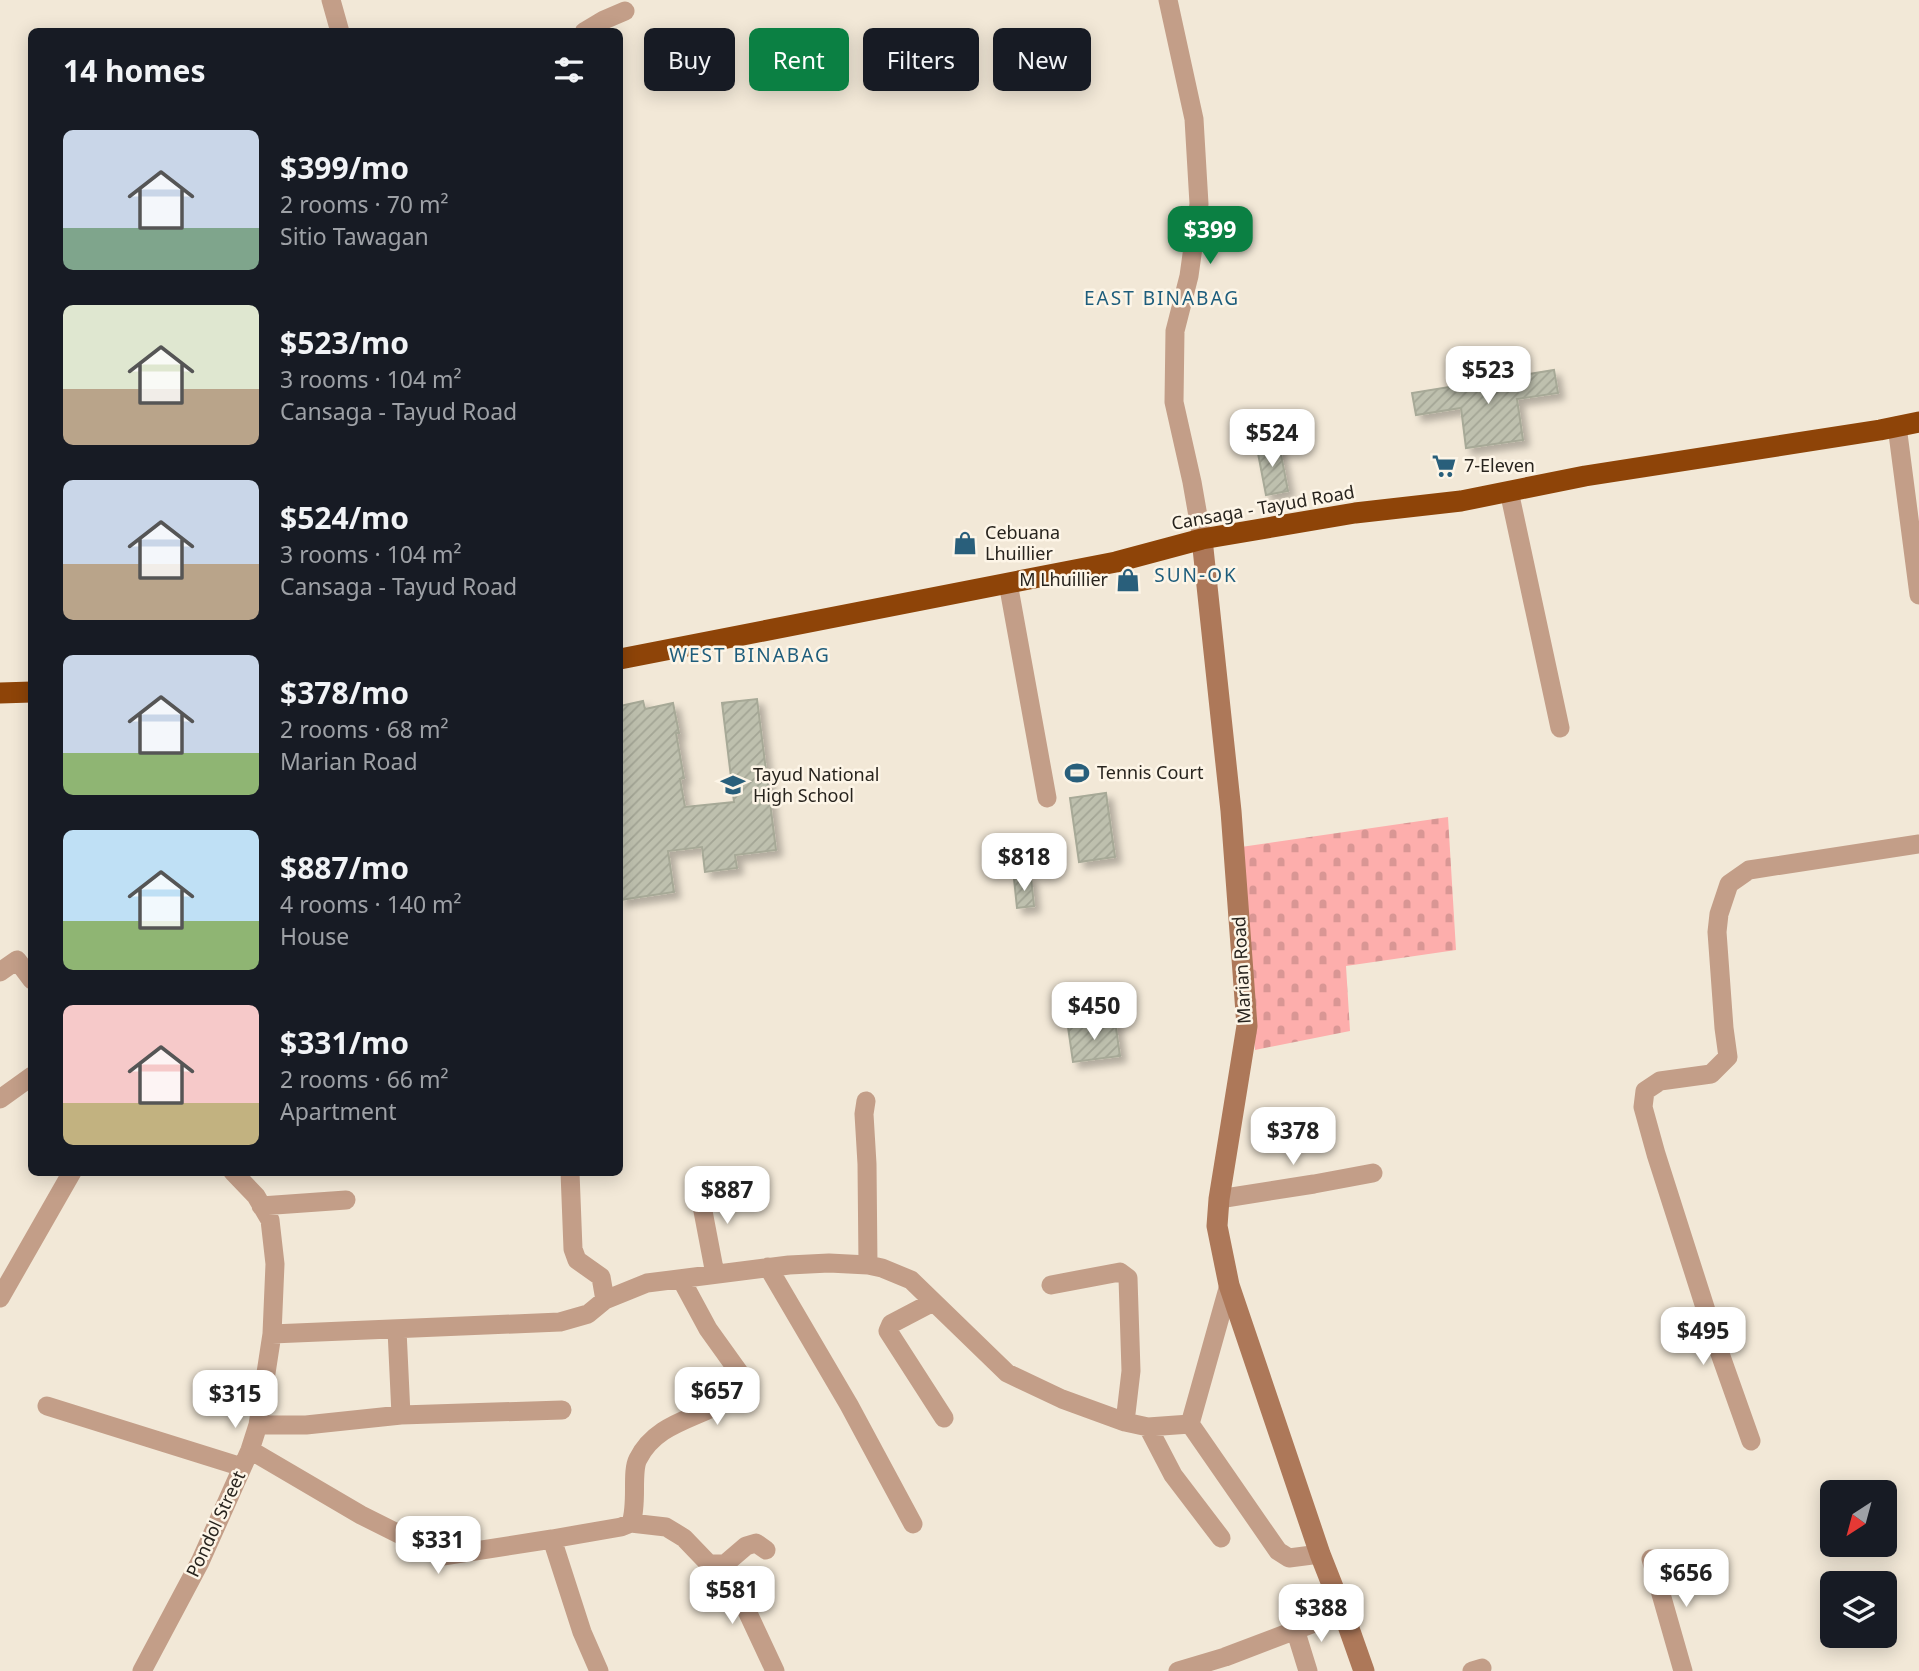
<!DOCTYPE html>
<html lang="en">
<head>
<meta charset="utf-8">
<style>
  body { margin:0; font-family:"Noto Sans",sans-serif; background:#242831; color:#f1f3f6; height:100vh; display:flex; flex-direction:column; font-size:26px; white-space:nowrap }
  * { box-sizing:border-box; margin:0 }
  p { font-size:23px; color:#9ea1a6 }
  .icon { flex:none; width:38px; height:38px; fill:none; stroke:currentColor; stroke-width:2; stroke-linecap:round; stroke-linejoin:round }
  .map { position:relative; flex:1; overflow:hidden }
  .drawer { position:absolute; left:28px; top:28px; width:595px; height:1148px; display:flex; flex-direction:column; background:#171b24; border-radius:10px; box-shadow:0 4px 18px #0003 }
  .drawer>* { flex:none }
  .banner { position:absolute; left:644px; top:28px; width:665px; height:63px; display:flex; gap:14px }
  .needle { width:46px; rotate:216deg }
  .controls { position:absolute; left:1820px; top:1480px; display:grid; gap:14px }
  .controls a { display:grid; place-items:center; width:77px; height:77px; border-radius:10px; background:#171b24; box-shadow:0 4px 18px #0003; font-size:35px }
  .price { position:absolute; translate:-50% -60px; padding:0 16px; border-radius:14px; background:#fff; color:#222; font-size:23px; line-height:46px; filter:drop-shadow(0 2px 4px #0008) }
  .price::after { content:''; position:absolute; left:50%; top:42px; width:21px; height:16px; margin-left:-10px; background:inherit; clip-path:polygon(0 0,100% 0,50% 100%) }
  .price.selected { background:#0b8043; color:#fff }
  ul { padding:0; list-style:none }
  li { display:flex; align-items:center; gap:21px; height:175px; padding:0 35px }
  li span { display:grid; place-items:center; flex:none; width:196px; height:140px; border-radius:10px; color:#555 }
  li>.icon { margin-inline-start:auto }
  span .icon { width:84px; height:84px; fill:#fffc; stroke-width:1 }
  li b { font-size:30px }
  h2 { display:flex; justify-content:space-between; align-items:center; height:84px; padding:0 35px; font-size:30px }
  .pill { padding:0 24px; border-radius:10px; background:#171b24; box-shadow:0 4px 18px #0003; font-size:24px; line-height:63px }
  .pill.selected { background:#0b8043; color:#fff }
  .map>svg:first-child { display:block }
  .cemetery { fill:url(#cemetery-stones) }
  .building { fill:url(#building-hatch); stroke:#a7a997; stroke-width:2; filter:url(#shadow) }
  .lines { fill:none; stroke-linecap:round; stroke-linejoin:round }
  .street { stroke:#c39e88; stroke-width:19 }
  .secondary { stroke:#ad7859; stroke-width:21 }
  .highway { stroke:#8e4408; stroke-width:21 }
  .labels { text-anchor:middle; stroke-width:5; stroke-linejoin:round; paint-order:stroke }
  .poi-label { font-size:18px; fill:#28241e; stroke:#fdf5e7; text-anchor:start }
  .street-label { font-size:18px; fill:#28241e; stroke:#fdf5e7 }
  .neighbourhood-label { font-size:19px; letter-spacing:2px; fill:#1e5d7c; stroke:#fdf5e7 }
</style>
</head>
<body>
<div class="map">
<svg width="1919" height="1671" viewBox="0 0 1919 1671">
  <defs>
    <pattern id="cemetery-stones" width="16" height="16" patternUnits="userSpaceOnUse" patternTransform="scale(1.75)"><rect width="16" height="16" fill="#fdaeac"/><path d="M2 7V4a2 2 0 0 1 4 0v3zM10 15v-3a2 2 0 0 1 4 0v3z" fill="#d99694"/></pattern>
    <pattern id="building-hatch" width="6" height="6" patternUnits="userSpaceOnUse" patternTransform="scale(1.75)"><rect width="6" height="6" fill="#bec0ae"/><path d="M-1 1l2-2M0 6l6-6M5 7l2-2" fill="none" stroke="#a3a595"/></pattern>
    <filter id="shadow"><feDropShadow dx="6" dy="6" stdDeviation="3.5" flood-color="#0004"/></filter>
  </defs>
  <rect width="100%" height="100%" fill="#f2e8d7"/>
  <!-- cemetery -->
  <path class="cemetery" d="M1448,817L1456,950L1346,966L1350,1031L1255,1050L1241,847Z"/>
  <!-- building -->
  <path class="building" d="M1554,370L1558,393L1517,399L1523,440L1466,448L1461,408L1416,415L1412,393Z
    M1279,444L1288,491L1266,495L1257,448Z
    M757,699L776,850L735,855L737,868L705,872L702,847L668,851L674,892L620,900V706L643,701L645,709L673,703L679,733H676L684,778L680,779L685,807L734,802L722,703Z
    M1106,793L1115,857L1079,862L1070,798Z
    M1031,877L1034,906L1017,908L1014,879Z
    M1115,1021L1120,1056L1073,1062L1068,1027Z"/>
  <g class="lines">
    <!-- street -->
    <path class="street" d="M331,0L340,32
      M1168,0L1194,119L1199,204L1189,276L1175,331L1174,402L1192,482L1202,539
      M584,32L604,20L625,11
      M1897,426L1919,595
      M1509,491L1560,728
      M1008,583L1047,798
      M0,972L17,960L32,980
      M0,1099L32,1076
      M866,1101L864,1114L867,1164L868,1265
      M570,1172L573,1249L577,1260L601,1277L605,1300
      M698,1185L715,1274
      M1219,1199L1314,1184L1373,1173
      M261,1206L346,1200
      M768,1267L849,1405L913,1524
      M1051,1285L1120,1272L1128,1278L1131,1371L1125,1422
      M1229,1285L1190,1424L1278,1551L1289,1558L1320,1554
      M0,1298L72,1172
      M933,1302L891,1324L888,1331L944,1418
      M397,1330L401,1415
      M272,1334L560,1322L588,1314L605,1300L647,1283L789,1265L829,1263L868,1265L882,1268L911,1280L1007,1373L1062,1399L1125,1422L1148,1427L1190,1424
      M47,1406L242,1467
      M258,1425H306L401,1415L562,1410
      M1148,1427L1173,1475L1221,1538
      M1751,1441L1718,1348L1656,1154L1643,1107L1645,1091L1660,1081L1711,1074L1728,1057L1724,1028L1717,932L1719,914L1729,884L1749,870L1919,844
      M250,1450L361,1515L443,1556L552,1539L582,1632L599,1671
      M631,1523L666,1527L684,1538L709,1564H725L746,1546L756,1543L766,1550
      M552,1539L621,1527L631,1523C638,1503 631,1472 638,1459C658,1419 704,1419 735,1394C739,1391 743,1386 746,1382L708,1329L681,1279
      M1651,1559L1683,1671
      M725,1564L775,1671
      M1295,1629L1308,1671
      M142,1671L200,1562L250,1450L258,1425L272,1334L275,1264L270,1220L256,1196L233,1172
      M1178,1671L1225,1657L1343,1612
      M1472,1671L1482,1668"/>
    <!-- secondary -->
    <path class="secondary" d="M1202,539L1231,811L1247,1026L1219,1199L1217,1226L1229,1285L1320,1554L1346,1620L1364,1671"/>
    <!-- highway -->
    <path class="highway" d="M620,659L1116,562L1202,539L1355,513L1461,501L1585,476L1880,430L1919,422
      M0,693L32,692"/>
  </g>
  <!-- icons -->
  <defs>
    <g id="supermarket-bare" transform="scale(1.89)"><path d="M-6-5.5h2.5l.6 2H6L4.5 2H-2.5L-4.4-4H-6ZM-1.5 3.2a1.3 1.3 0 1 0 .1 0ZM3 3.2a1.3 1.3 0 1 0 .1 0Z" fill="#295f7b" stroke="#fdf5e7" stroke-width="2.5" paint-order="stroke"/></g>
    <g id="shop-bare" transform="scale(1.89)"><path d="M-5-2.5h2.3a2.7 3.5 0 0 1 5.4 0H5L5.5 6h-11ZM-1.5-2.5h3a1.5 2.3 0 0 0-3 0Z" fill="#295f7b" stroke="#fdf5e7" stroke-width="2.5" paint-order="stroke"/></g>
    <g id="stadium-bare" transform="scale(1.89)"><path d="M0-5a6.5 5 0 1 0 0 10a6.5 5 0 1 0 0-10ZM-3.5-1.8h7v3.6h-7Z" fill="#295f7b" stroke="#fdf5e7" stroke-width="2.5" paint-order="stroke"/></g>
    <g id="school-bare" transform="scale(1.89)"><path d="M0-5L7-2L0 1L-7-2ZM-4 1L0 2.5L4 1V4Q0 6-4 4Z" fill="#295f7b" stroke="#fdf5e7" stroke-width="2.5" paint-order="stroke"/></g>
  </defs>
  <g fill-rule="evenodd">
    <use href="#supermarket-bare" x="1444" y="466"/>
    <use href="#shop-bare" x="965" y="543"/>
    <use href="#shop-bare" x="1128" y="580"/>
    <use href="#stadium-bare" x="1077" y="773"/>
    <use href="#school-bare" x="733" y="785"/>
  </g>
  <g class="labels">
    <!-- poi labels -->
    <g class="poi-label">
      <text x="1464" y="472">7-Eleven</text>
      <text x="985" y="539">Cebuana<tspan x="985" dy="21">Lhuillier</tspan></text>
      <text x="1108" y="586" text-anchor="end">M Lhuillier</text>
      <text x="1097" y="779">Tennis Court</text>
      <text x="753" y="781">Tayud National<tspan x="753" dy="21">High School</tspan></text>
    </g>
    <!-- street labels -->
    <g class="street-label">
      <text transform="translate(1263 508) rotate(-10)" y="6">Cansaga - Tayud Road</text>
      <text transform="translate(1242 970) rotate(-93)" y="6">Marian Road</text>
      <text transform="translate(216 1524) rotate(-65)" y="6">Pondol Street</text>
    </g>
    <!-- neighbourhood labels -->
    <g class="neighbourhood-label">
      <text x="1162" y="305">EAST BINABAG</text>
      <text x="1196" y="582">SUN-OK</text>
      <text x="750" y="662">WEST BINABAG</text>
    </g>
  </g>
</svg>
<div class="controls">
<a><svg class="needle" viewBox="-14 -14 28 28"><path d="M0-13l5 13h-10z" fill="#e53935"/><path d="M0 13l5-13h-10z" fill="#9ea1a6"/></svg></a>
<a><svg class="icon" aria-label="layers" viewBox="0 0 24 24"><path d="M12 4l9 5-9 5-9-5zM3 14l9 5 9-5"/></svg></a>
</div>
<b class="price selected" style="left:1210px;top:266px">$399</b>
<b class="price" style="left:1488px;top:406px">$523</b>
<b class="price" style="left:1272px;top:469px">$524</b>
<b class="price" style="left:1024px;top:893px">$818</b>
<b class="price" style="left:1094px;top:1042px">$450</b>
<b class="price" style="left:1293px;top:1167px">$378</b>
<b class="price" style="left:727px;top:1226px">$887</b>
<b class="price" style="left:1703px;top:1367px">$495</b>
<b class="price" style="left:717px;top:1427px">$657</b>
<b class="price" style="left:235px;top:1430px">$315</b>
<b class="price" style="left:438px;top:1576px">$331</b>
<b class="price" style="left:1686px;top:1609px">$656</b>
<b class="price" style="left:732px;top:1626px">$581</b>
<b class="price" style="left:1321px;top:1644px">$388</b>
<div class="banner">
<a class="pill">Buy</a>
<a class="pill selected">Rent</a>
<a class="pill">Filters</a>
<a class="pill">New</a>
</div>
<section class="drawer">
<h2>14 homes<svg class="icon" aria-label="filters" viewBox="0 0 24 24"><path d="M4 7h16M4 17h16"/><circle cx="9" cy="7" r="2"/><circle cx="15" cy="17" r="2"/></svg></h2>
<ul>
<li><span style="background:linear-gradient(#c9d6e8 70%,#7fa58c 0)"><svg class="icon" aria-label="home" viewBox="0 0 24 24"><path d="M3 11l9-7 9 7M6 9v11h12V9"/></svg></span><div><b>$399/mo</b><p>2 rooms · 70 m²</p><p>Sitio Tawagan</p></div></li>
<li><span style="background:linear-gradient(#dfe7d0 60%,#b9a48a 0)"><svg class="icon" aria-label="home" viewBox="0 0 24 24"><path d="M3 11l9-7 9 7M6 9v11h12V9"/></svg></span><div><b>$523/mo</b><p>3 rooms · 104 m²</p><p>Cansaga - Tayud Road</p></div></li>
<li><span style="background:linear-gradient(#c9d6e8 60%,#b9a48a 0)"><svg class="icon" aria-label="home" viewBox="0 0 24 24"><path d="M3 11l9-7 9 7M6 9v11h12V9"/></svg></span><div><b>$524/mo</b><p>3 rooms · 104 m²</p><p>Cansaga - Tayud Road</p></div></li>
<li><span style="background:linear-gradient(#c9d6e8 70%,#8fb573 0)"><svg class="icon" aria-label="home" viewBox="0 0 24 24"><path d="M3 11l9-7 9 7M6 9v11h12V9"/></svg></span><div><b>$378/mo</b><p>2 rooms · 68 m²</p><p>Marian Road</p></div></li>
<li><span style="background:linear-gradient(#bfe0f5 65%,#8fb573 0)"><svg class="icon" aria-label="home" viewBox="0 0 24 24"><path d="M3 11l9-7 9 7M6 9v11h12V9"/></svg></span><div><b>$887/mo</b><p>4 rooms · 140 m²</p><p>House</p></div></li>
<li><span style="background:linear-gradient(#f6c9c9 70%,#c2b280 0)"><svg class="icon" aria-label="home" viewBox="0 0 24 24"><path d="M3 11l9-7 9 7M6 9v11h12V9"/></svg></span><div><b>$331/mo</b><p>2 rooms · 66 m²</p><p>Apartment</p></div></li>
</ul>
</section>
</div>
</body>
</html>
